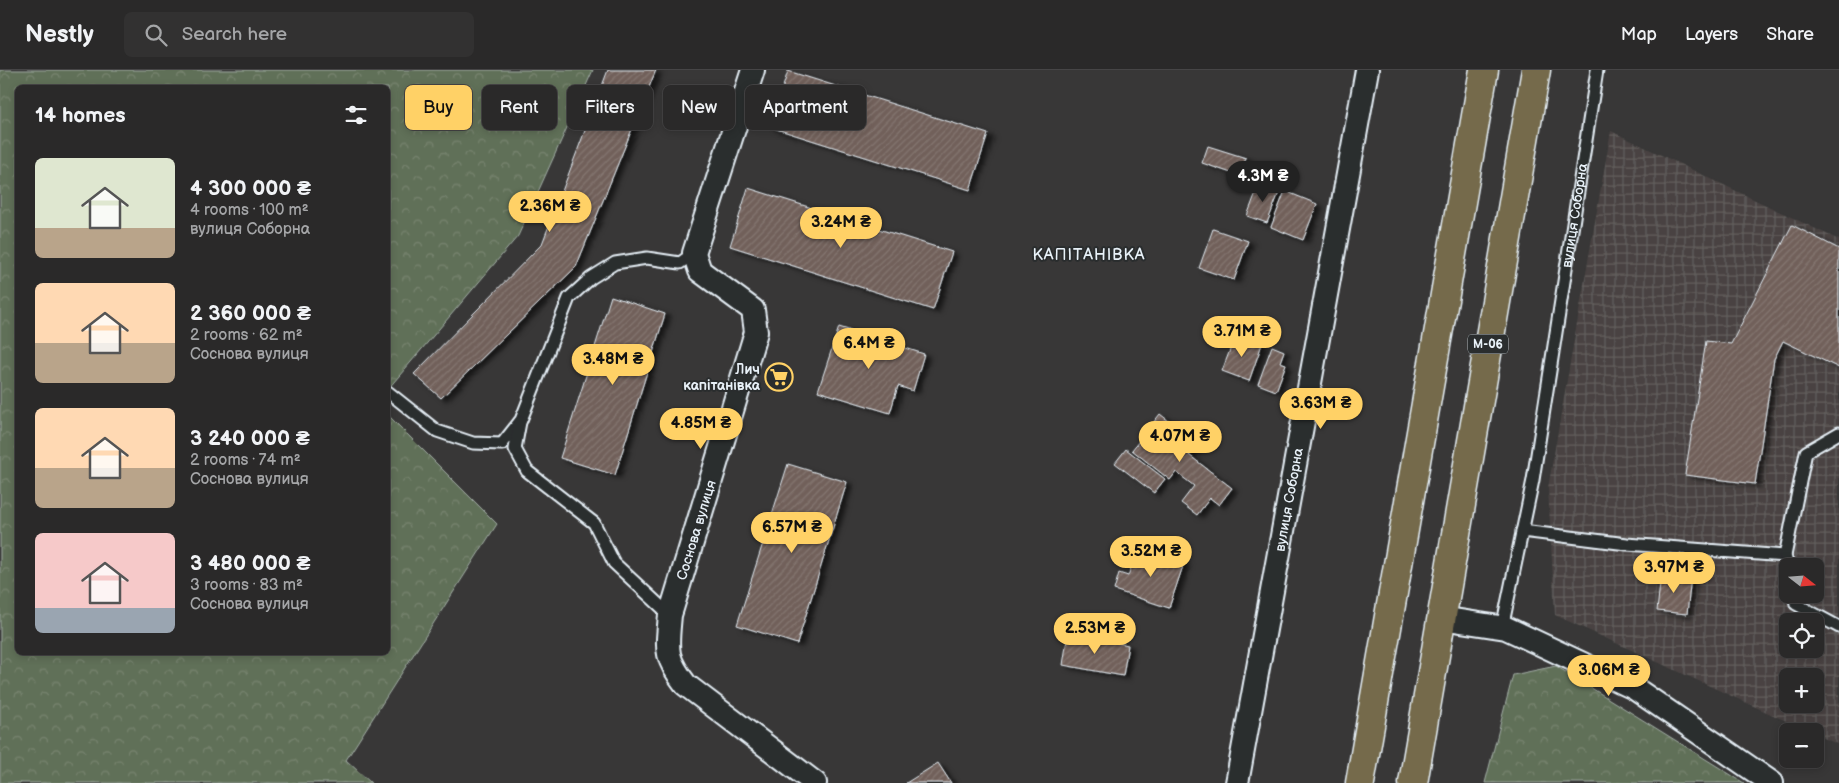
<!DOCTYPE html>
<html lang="en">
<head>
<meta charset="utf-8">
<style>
  body { margin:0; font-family:"Balsamiq Sans",sans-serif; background:#323131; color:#f1f3f6; height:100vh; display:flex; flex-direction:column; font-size:19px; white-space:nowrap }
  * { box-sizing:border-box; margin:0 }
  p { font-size:16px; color:#a5a6a8 }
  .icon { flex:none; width:28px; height:28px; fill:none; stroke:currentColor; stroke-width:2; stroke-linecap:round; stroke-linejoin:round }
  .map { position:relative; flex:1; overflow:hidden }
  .sheet { position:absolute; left:15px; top:15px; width:375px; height:570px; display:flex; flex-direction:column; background:#2a2929; border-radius:8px; box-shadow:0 2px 8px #0003,0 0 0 1px #464546 }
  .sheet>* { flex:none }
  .hud { position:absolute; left:405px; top:15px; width:475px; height:45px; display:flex; gap:10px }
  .needle { width:32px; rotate:107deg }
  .controls { position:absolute; left:1779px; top:488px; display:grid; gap:10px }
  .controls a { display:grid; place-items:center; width:45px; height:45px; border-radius:8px; background:#2a2929; box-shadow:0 2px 8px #0003,0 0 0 1px #464546; font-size:25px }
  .price { position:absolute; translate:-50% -42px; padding:0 11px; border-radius:18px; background:#ffd166; color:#111; font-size:16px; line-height:32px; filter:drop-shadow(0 1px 2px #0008) }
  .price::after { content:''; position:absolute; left:50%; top:30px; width:15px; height:11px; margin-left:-8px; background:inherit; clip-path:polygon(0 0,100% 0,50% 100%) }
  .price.active { background:#222; color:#fff }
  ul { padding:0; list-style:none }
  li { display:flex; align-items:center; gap:15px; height:125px; padding:0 20px }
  li span { display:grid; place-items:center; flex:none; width:140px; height:100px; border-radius:8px; color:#555 }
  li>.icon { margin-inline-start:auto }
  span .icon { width:60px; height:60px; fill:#fffc; stroke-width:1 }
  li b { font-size:21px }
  h2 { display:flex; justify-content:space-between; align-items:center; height:60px; padding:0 20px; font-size:21px }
  .pill { padding:0 18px; border-radius:8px; background:#2a2929; box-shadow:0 2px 8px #0003,0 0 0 1px #464546; font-size:18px; line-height:45px }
  .pill.active { background:#ffd166; color:#111 }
  header { display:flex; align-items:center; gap:30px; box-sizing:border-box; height:70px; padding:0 25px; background:#2a2929; border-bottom:1px solid #464546 }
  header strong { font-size:24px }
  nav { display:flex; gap:28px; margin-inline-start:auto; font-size:18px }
  .search { width:350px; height:45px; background:#323131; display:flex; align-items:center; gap:12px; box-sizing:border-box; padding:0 18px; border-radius:8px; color:#a5a6a8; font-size:19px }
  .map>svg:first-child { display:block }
  .industrial { fill:url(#industrial-grid); fill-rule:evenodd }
  .forest { fill:url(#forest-crowns); stroke:#a4b0a8 }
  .building { fill:url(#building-hatch); stroke:#e8f1f8; filter:url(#shadow) }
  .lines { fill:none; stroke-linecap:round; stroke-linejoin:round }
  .lane-casing { stroke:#e8f1f8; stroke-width:15 }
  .street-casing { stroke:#e8f1f8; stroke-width:26 }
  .highway-casing { stroke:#e8f1f8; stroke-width:31 }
  .lane { stroke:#2a2d2e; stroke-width:11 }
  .street { stroke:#2a2d2e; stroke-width:22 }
  .highway { stroke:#746b4b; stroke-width:28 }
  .labels { text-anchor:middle; stroke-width:4; stroke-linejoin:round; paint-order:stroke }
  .shield { fill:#2a2d2e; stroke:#afb6bb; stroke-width:1 }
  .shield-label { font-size:12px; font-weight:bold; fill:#e8f1f8 }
  .street-label { font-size:14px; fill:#e8f1f8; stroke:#2a2d2e }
  .poi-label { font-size:14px; font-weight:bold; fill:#e8f1f8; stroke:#2a2d2e; text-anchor:end }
  .quarter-label { font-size:16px; letter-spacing:1px; fill:#e8f1f8; stroke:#2a2d2e }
</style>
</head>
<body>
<header>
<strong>Nestly</strong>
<div class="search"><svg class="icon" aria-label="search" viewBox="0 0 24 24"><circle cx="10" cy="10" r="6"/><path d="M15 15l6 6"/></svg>Search here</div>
<nav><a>Map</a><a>Layers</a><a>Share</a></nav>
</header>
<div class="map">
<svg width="1839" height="713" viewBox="0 0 1839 713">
  <defs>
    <pattern id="industrial-grid" width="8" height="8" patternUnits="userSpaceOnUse" patternTransform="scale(1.25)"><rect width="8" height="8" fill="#494342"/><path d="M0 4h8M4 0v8" fill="none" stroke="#635f5e"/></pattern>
    <pattern id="forest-crowns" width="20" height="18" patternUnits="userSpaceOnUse" patternTransform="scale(1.25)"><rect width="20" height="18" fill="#617058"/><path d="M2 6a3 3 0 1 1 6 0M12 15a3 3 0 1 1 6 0" fill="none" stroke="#788571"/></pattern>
    <pattern id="building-hatch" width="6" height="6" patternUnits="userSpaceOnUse" patternTransform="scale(1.25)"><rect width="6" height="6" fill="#71605a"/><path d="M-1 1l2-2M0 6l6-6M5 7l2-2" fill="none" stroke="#857772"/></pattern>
    <filter id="shadow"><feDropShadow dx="5.5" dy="3" stdDeviation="2.5" flood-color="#0009"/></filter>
  </defs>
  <rect width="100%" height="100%" fill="#383737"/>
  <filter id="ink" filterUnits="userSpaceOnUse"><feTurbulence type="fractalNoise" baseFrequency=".02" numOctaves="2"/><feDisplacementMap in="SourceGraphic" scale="10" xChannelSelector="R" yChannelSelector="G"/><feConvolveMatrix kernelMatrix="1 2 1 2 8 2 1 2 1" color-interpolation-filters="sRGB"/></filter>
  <g filter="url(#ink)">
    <!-- industrial -->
    <path class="industrial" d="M1611,61L1839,170V675L1815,664V661H1808L1555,545L1548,418ZM1788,496H1815V524H1788ZM1788,551H1815V579H1788ZM1788,606H1815V634H1788Z"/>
    <!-- forest -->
    <path class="forest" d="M0,0H593L518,166L388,319V18H18V582H388V345L497,454L346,690L371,713H0Z
      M1556,596L1744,713H1485L1513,605Z"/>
    <!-- building -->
    <path class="building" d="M608,0H656L576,197L441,328L414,304L542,174Z
      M788,1L988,64L970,120L770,57Z
      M1208,76L1246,88L1240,106L1202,93Z
      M1260,112L1280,120L1267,153L1247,146Z
      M748,118L952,182L933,240L730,176Z
      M1285,121L1317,134L1303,170L1271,157Z
      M1792,155L1839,179V298L1783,271L1774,289L1755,414L1685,405L1706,271L1731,274Z
      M1213,159L1248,171L1234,210L1199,198Z
      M611,226L665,244L615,405L560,388Z
      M839,257L924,284L913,321L898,316L890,343L818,321Z
      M1236,264L1262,274L1249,311L1222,301Z
      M1272,276L1284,281L1280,292L1286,294L1276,321L1258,314Z
      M1160,344L1198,374L1189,385L1232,418L1219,435L1210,428L1197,445L1181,433L1194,416L1176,402L1170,410L1132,380Z
      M1126,379L1165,409L1154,423L1115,393Z
      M788,394L847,412L797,574L737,555Z
      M1138,478L1184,493L1169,538L1114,520L1119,503L1128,506Z
      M1661,504L1691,506L1687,544L1657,541Z
      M1068,563L1128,575L1123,606L1063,595Z
      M938,693L951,713H906Z"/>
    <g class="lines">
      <!-- lane casing -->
      <g class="lane-casing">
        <g id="lane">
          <path d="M388,322L437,361L473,373L502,374L521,350L569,228L591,208L615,193L647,188L680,193L694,183"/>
          <path d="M520,352L515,379L527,401L594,453L614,493L670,545"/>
          <path d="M1522,461L1627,474L1785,486"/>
          <path d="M1788,496L1785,486L1806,382L1839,363"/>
          <path d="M1794,524L1796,534L1839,557"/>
          <path id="s1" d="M1502,558L1533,410L1597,0"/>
        </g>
      </g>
      <!-- street casing -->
      <g class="street-casing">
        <g id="street">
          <path d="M753,0L694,183L700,201L753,240L756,262L670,545C667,579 664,587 686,615L815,713"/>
          <path d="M1441,548L1506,558L1634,618L1772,713"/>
          <path id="s2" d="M1237,713L1367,0"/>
        </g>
      </g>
      <!-- highway casing -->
      <g class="highway-casing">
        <path id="highway" d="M1360,713L1484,0
          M1413,713L1536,0"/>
      </g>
      <!-- lane -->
      <use href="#lane" class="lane"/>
      <!-- street -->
      <use href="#street" class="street"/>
      <!-- highway -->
      <use href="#highway" class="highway"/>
    </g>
  </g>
  <!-- icons -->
  <defs>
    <g id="supermarket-ring" transform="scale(1.4375)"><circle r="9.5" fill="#2a2d2e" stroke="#ffd166" stroke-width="1.5"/><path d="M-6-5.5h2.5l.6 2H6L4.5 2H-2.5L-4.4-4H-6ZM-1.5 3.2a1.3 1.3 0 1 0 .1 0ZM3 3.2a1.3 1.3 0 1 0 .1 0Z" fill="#ffd166"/></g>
  </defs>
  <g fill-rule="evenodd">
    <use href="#supermarket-ring" x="779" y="307"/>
  </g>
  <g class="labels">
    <!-- shield labels -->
    <rect class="shield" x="1468" y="264.5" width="40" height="19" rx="4"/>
    <g class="shield-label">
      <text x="1488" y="278">М-06</text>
    </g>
    <!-- street labels -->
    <g class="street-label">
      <text dy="5" stroke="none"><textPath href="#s1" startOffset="419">вулиця Соборна</textPath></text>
      <text dy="5" stroke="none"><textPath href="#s2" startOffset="288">вулиця Соборна</textPath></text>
      <text transform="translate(696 460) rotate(-73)" y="5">Соснова вулиця</text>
    </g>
    <!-- poi labels -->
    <g class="poi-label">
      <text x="760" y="304">Лич<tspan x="760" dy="16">капітанівка</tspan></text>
    </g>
    <!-- quarter labels -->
    <g class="quarter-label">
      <text x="1089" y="190">КАПІТАНІВКА</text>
    </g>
  </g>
</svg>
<div class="controls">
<a><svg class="needle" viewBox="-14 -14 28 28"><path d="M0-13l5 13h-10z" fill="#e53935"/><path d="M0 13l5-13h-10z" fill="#a5a6a8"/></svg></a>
<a><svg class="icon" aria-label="locate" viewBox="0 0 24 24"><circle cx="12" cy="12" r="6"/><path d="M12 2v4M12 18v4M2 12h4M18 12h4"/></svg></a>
<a>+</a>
<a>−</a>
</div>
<b class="price active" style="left:1263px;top:133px">4.3M ₴</b>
<b class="price" style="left:550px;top:163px">2.36M ₴</b>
<b class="price" style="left:841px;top:179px">3.24M ₴</b>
<b class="price" style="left:1242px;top:288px">3.71M ₴</b>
<b class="price" style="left:869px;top:300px">6.4M ₴</b>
<b class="price" style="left:613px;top:316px">3.48M ₴</b>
<b class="price" style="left:1321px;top:360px">3.63M ₴</b>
<b class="price" style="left:701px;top:380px">4.85M ₴</b>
<b class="price" style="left:1180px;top:393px">4.07M ₴</b>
<b class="price" style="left:792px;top:484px">6.57M ₴</b>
<b class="price" style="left:1151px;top:508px">3.52M ₴</b>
<b class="price" style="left:1674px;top:524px">3.97M ₴</b>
<b class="price" style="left:1095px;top:585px">2.53M ₴</b>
<b class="price" style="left:1609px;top:627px">3.06M ₴</b>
<div class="hud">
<a class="pill active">Buy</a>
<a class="pill">Rent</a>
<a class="pill">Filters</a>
<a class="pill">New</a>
<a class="pill">Apartment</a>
</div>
<section class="sheet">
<h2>14 homes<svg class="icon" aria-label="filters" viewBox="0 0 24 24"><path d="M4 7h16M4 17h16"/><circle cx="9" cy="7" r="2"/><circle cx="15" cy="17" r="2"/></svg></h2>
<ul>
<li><span style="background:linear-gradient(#dfe7d0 70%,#b9a48a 0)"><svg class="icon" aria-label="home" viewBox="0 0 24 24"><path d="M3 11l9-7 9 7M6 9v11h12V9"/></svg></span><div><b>4 300 000 ₴</b><p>4 rooms · 100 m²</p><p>вулиця Соборна</p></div></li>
<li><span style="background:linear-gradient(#ffd9b3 60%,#b9a48a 0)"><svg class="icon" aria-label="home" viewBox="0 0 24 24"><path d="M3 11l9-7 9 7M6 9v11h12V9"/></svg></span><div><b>2 360 000 ₴</b><p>2 rooms · 62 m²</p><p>Соснова вулиця</p></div></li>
<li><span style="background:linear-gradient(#ffd9b3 60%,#b9a48a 0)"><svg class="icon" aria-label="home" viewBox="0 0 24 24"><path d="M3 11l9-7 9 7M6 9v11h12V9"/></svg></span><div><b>3 240 000 ₴</b><p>2 rooms · 74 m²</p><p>Соснова вулиця</p></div></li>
<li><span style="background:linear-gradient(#f6c9c9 75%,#9aa5b1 0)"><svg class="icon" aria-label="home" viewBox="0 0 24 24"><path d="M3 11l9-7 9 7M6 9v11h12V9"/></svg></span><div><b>3 480 000 ₴</b><p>3 rooms · 83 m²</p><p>Соснова вулиця</p></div></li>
</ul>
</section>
</div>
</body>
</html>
